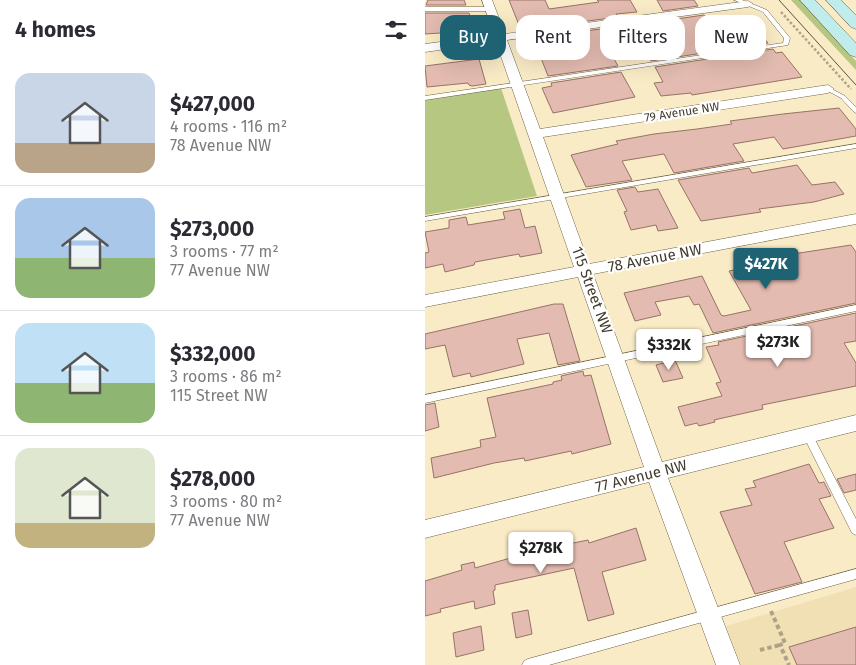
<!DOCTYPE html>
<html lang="en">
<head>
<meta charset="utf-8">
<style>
  body { margin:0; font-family:"Fira Sans",sans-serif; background:#f7f7f7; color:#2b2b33; height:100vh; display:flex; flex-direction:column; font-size:19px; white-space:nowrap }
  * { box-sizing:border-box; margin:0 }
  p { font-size:16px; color:#7c7c81 }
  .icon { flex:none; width:28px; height:28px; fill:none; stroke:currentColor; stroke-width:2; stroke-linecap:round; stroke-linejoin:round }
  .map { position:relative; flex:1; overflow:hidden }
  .sheet { display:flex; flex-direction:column; background:#fff; width:425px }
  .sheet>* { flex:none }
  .banner { position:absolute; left:15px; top:15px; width:340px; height:45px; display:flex; gap:10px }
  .price { position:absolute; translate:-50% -42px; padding:0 11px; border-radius:5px; background:#fff; color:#222; font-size:16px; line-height:32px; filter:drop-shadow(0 1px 2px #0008) }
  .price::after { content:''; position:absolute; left:50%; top:30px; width:15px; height:11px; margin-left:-8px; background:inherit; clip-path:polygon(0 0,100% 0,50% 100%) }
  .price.on { background:#1d6374; color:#fff }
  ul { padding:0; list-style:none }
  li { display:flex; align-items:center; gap:15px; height:125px; padding:0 15px }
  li+li { border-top:1px solid #e1e1e2 }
  li span { display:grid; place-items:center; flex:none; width:140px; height:100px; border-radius:15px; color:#555 }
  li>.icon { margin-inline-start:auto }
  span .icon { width:60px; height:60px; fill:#fffc; stroke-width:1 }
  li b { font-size:21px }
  h2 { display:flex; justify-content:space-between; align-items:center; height:60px; padding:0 15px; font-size:21px }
  .tag { padding:0 18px; border-radius:15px; background:#fff; box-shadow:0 5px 20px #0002; font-size:18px; line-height:45px }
  .tag.on { background:#1d6374; color:#fff }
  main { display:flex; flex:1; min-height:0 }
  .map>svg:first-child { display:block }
  .built { fill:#f2e0b5 }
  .green { fill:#b6c781 }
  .building { fill:#e3bbb0; stroke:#977268 }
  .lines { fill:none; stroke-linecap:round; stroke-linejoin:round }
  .service-casing { stroke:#706343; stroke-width:1 }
  .minor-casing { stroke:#706343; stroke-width:1 }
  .secondary-casing { stroke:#706343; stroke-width:1 }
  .path-far1 { stroke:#aea288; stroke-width:2.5; stroke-dasharray:2.5 2; stroke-linecap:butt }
  .path { stroke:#aea288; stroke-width:4; stroke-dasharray:4.5 3; stroke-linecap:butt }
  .service { fill:#fff; fill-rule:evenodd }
  .minor { fill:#fff; fill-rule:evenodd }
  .secondary { fill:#c0eceb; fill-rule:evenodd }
  .tram { stroke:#595241; stroke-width:1 }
  .labels { text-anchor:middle; stroke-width:4.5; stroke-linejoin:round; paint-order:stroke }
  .far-street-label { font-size:12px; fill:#423c2e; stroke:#fff }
  .street-label { font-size:15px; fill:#423c2e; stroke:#fff }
</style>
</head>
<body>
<main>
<section class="sheet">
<h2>4 homes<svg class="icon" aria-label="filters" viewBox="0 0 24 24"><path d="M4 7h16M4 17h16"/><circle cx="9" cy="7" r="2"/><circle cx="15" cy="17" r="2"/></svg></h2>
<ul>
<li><span style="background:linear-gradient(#c9d6e8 70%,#b9a48a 0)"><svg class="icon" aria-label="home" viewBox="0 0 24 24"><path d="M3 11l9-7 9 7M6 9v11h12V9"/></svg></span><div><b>$427,000</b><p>4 rooms · 116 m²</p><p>78 Avenue NW</p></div></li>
<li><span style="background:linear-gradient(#a9c7e8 60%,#8fb573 0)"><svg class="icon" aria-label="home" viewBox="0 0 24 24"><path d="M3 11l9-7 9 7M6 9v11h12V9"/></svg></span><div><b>$273,000</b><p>3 rooms · 77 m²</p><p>77 Avenue NW</p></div></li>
<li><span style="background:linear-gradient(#bfe0f5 60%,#8fb573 0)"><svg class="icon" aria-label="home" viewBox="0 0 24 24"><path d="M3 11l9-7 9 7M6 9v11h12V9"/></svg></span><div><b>$332,000</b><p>3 rooms · 86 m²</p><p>115 Street NW</p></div></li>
<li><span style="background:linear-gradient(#dfe7d0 75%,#c2b280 0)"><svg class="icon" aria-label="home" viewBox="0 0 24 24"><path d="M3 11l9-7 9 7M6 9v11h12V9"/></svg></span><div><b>$278,000</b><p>3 rooms · 80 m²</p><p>77 Avenue NW</p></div></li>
</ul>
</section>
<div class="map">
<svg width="431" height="665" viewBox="0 0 431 665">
  <rect width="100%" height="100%" fill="#faebc7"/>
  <!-- built -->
  <path class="built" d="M431,587V665H316L301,626Z"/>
  <!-- green -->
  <path class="green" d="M366,0H375L431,61V70Z
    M76,88L112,196L0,215V100Z"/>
  <!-- building -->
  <path class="building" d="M3,0H39L41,5H1Z
    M84,0H120L124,9L174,2L172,0H205L212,12L191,14L193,17L96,30Z
    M232,0H269L273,6L238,11Z
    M0,13H44L48,26L16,33L0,34Z
    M279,15L286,24L323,19L343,43L226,61L214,39L253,33L244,20Z
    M198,26L212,51L187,55L193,66L123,76L116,58L108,59L100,39Z
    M348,49L351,53L357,52L377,77L267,95L266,93L236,96L229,83L238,82L230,67Z
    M54,59L61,84L47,86L44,85L43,83L2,87L0,66Z
    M196,72L210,97L128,113L117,88L127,86L126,83Z
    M414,108L431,129V136L358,149L349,137L308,144L319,161L249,173L239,154L197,161L207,180L161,187L146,155L193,144L191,141L229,134L272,129L307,124L305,121L358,114Z
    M372,165L387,185L410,182L419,194L389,202L334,209L336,212L276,221L253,180L324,168L327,173Z
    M210,187L213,192L233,189L253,228L233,231L231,225L206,230L199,212L202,211L192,190Z
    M95,209L100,228L110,226L117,253L95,257L94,254L50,262L49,265L20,272L18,264L0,268V253L4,252L0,232L24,228V220L41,217L43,225L80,219L78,212Z
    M426,245L431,252V303L288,333L274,304L269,305L264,296L230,302L236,315L210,321L199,293L277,276L296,315L299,316L326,310L304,271L354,261L369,256L368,254Z
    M129,304H138L155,361L133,365L124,333L92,339L99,364L46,377L45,373L28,377L20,345L0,349V334Z
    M431,313V341L419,343L431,363V386L337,405L338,409L289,420L290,422L274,426L272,423L260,426L253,407L297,396L291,383L296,382L281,347L294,345L293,342Z
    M250,360L258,378L238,382L231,365Z
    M158,371L159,376L166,375L186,444L147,454L146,451L100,461L99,458L69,463L9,478L6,458L56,447L55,440L71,437L62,398L128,384V382L137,380L136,376Z
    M10,403L14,427L0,431V405Z
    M384,464L394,483L399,482L406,496L394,499L409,528L359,542L377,582L330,594L295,512L327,505L320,489L331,487L328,481Z
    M431,474V490L419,493L412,479Z
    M211,528L221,560L177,572L189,614L163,621L149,568L70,585V590L68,591L70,604L50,609L49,601L15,609L16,612L0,616V581L37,570L36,565L49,562L50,568L114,550L163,540L164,543Z
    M103,610L107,634L91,638L87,613Z
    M56,626L59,650L31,657L28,633Z
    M431,627V665H372L364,647Z"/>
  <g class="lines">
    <!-- service casing -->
    <g class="service-casing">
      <path id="service" d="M309,0H317L342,10L365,38L363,45L0,100V96L358,43L359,38L338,12Z
        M0,7H65L68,9L65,11H0Z
        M403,87L420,96L431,107V113L429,112L416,98L401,90V88Z
        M431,144V148L0,221V217Z
        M431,305V311L0,403V395Z
        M383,431L386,432L431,519V535L427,533L378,435L380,432Z
        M431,569V579L124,665H97L99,661L103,659Z"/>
    </g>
    <!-- minor casing -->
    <g class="minor-casing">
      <path id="minor" d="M57,0H67L80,34L323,1L328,4L323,7L82,40L115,129L403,85L409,89L403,93L118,137L164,264L431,214V224L168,274L237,462L431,415V431L243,478L315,665H291L224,482L0,538V520L219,467L153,277L0,307V295L149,267L71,42L0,52V44L69,35Z"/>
    </g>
    <!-- secondary casing -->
    <g class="secondary-casing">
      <path id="secondary" d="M375,0H390L431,43V57L425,55Z
        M401,0H416L431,15V29L426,27Z"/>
    </g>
    <!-- path-far1 -->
    <path class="path-far1" d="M356,12L426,89"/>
    <!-- path -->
    <path class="path" d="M346,611L360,643L355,645L364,665
      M335,650L355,645"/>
    <!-- service -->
    <use href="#service" class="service"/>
    <!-- minor -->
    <use href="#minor" class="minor"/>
    <!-- secondary -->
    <use href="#secondary" class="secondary"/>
    <!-- tram -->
    <path class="tram" d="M354,0L431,85"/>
  </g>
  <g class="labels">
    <!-- far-street labels -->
    <g class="far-street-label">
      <text transform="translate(257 112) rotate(-9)" y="4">79 Avenue NW</text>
    </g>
    <!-- street labels -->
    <g class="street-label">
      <text transform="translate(230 258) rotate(-11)" y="5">78 Avenue NW</text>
      <text transform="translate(167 290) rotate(70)" y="5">115 Street NW</text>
      <text transform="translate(216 476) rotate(-14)" y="5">77 Avenue NW</text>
    </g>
  </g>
</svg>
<b class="price on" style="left:341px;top:290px">$427K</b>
<b class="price" style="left:353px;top:368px">$273K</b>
<b class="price" style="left:244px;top:371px">$332K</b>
<b class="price" style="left:116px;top:574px">$278K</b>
<div class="banner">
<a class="tag on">Buy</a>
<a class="tag">Rent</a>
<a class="tag">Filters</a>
<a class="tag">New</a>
</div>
</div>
</main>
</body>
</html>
